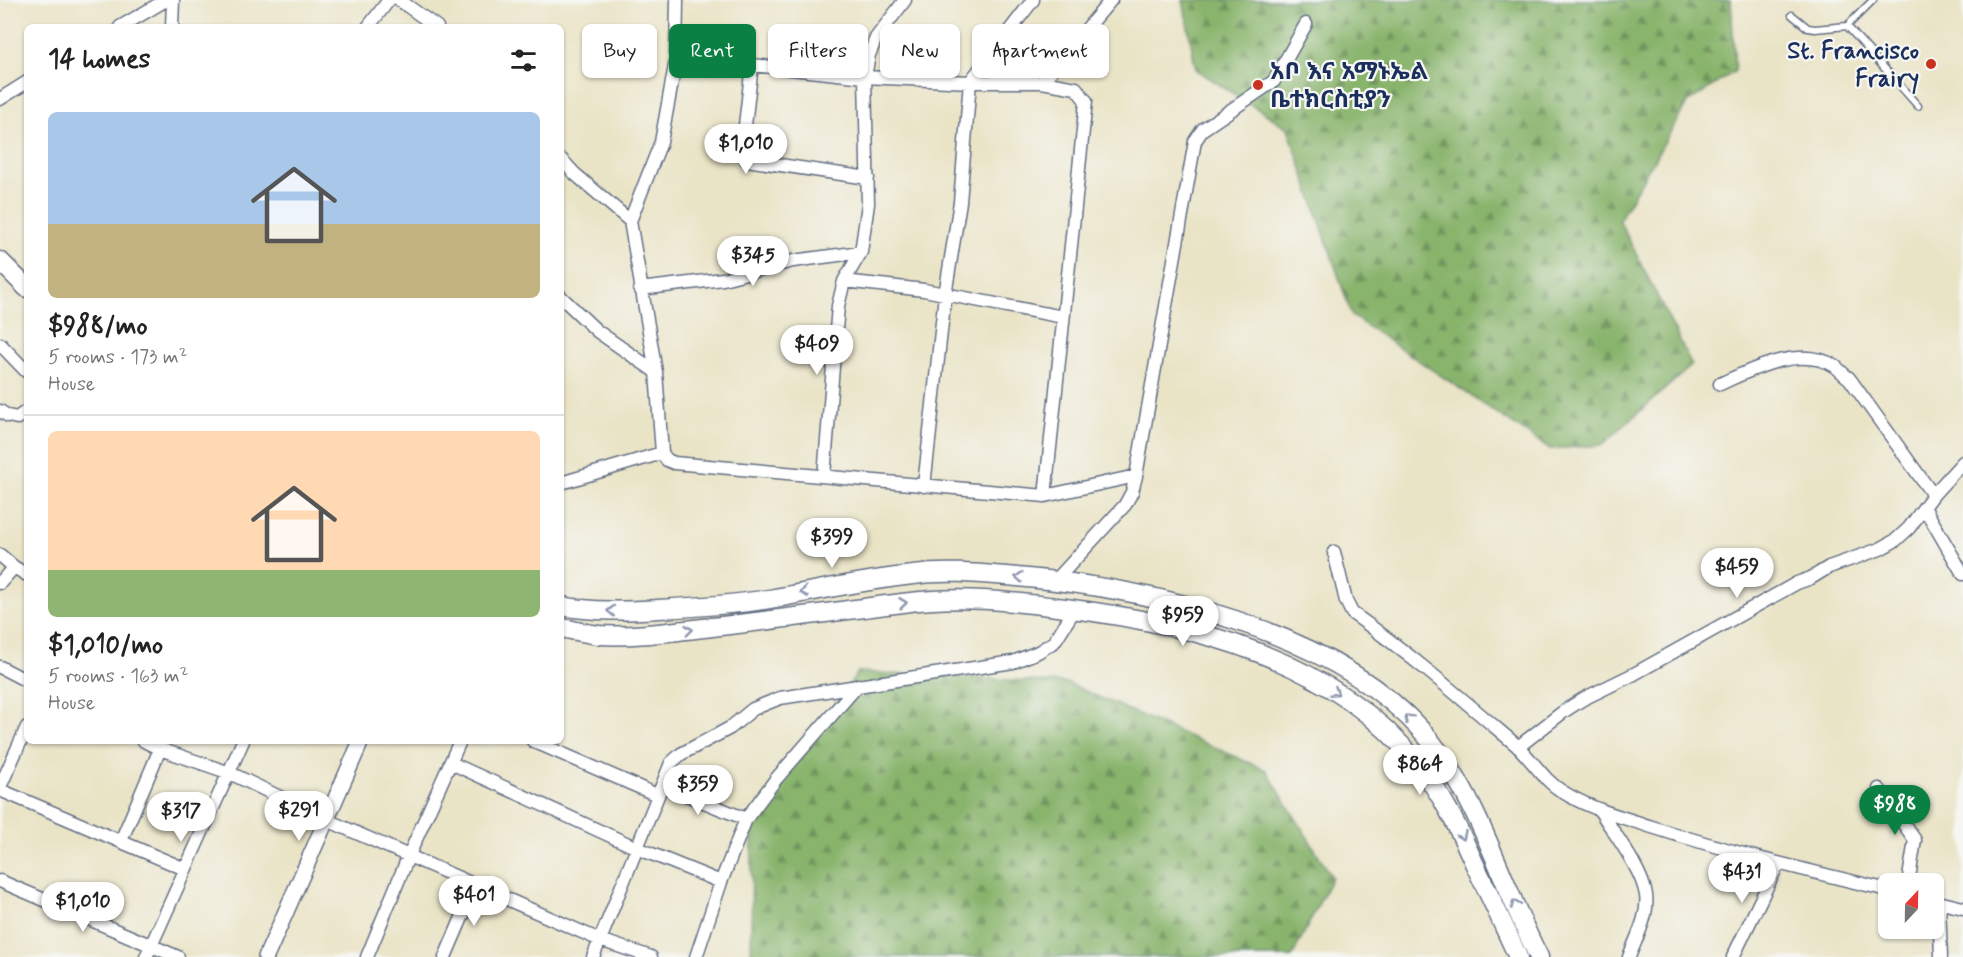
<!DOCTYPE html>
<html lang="en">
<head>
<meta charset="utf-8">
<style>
  body { margin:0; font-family:Mynerve,"Noto Sans Ethiopic",sans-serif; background:#f6f6f6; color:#222; height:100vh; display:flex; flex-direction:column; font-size:22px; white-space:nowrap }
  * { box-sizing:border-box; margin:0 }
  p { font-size:20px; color:#767676 }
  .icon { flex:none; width:33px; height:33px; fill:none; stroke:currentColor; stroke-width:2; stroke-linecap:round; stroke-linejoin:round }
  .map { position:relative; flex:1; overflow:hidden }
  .panel { position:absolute; left:24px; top:24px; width:540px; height:720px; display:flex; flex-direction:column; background:#fff; border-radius:9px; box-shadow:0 2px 4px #0004 }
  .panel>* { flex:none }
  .guide { position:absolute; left:582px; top:24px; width:570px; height:54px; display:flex; gap:12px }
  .needle { width:39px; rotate:22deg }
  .buttons { position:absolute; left:1878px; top:873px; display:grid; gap:12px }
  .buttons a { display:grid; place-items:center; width:66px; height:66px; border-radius:9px; background:#fff; box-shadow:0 2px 4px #0004; font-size:30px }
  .price { position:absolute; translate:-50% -51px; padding:0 14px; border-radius:21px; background:#fff; color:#222; font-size:20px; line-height:39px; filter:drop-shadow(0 2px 3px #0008) }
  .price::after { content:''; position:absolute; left:50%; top:36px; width:18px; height:14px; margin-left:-9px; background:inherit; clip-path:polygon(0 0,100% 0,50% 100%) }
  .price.current { background:#0b8043; color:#fff }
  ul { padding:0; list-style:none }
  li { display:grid; align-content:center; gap:12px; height:318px; padding:0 24px }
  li+li { border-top:2px solid #e0e0e0 }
  li span { display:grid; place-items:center; height:186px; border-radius:9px; color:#555 }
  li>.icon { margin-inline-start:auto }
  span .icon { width:108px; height:108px; fill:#fffc; stroke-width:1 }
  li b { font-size:26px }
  h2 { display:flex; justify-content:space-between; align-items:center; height:72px; padding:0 24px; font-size:26px }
  .chip { padding:0 21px; border-radius:9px; background:#fff; box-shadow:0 2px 4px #0004; font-size:21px; line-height:54px }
  .chip.current { background:#0b8043; color:#fff }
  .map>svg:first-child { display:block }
  .forest { fill:url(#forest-firs); stroke:#527265; stroke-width:1.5 }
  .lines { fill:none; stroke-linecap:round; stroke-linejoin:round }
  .service-casing { stroke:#636e83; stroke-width:9 }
  .minor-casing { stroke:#636e83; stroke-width:15 }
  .tertiary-casing { stroke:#636e83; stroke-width:18 }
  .secondary-casing { stroke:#636e83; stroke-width:21 }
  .service { stroke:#fff; stroke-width:6 }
  .minor { stroke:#fff; stroke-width:12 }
  .tertiary { stroke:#fff; stroke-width:15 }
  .secondary { stroke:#fff; stroke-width:18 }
  .oneway { stroke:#8d97ae }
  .poi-dot { fill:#c8321e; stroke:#f6f6f2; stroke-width:2 }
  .labels { text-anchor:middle; stroke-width:4.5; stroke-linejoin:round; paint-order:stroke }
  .poi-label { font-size:24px; font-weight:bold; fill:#1b2f5e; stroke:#f6f6f2; text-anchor:end }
</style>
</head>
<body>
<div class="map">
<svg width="1963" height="957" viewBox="0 0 1963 957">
  <defs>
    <pattern id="forest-firs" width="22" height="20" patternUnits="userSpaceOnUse" patternTransform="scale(1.5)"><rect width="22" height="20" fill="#88b46c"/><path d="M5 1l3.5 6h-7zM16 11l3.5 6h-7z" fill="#6e935c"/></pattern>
  </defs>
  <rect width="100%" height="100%" fill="#f6f6f2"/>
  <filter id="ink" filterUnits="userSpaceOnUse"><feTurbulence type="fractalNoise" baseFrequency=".0167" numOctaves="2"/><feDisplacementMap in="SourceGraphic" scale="12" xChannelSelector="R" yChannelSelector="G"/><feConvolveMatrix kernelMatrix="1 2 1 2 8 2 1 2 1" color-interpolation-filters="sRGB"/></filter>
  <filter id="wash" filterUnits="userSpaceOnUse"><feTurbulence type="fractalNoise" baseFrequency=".008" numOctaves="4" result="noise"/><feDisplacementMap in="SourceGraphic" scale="24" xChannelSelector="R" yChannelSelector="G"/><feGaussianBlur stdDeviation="1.35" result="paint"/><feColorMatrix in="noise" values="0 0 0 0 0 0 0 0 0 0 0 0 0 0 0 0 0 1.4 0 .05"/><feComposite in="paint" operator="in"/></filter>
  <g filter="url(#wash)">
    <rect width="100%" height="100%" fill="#eae4c7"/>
    <!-- forest -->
    <path class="forest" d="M1183,0H1731L1735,71L1687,103L1619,220L1692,365L1602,445L1550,449L1352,316L1288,128L1196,70Z
      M858,672L1067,683L1266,770L1332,877L1292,957H751L752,824Z"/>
  </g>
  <g filter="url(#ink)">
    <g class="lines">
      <!-- service casing -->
      <g class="service-casing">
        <path id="service" d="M1792,15L1808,28L1815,29L1847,26L1873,0
          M1847,26L1918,106"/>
      </g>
      <!-- minor casing -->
      <g class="minor-casing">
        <path id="minor" d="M399,0L437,27
          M905,0L876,38L869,55L865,77L868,204L861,252L844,281L924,290L1063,317
          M120,27L166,0
          M172,27L173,0
          M368,27L389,0
          M676,60L752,65L865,77L970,82H1042L1076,88L1086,101L1045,496L674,463L667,460L662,453L656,372L630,221L661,142L676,60L677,0
          M752,65L742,151L746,159L753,161L868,178
          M1042,82L1111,0
          M0,99L27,82
          M561,159L575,174L630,221
          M640,289L723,279L793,261L861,252
          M561,297L597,331L656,372
          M0,344L27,372
          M1720,384C1753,369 1799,345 1835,366C1840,370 1844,375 1849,378L1933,495
          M0,411L8,416L17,418L27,411
          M824,476L838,306L844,281
          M561,483L662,453
          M924,486L945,295L960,202L970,82L1033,0
          M1045,496L1136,476
          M1924,507L1963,574
          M1334,552L1346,601L1352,613C1409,653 1462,699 1515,744C1532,759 1543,780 1563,792C1590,809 1622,817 1652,827C1729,852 1809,871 1888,890
          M0,555L14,567L27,575
          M1056,580L1125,505L1132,492L1136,476L1195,141L1203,129L1274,81L1306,24
          M0,583L14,567
          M0,667L27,681
          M144,741L160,749L230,773L327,820L600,940L593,957
          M533,741L657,795
          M1518,747L1563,712L1583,699L1634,674L1797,583L1811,578L1829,567L1880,549L1896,540L1909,528L1933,495L1963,462
          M451,763L637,848L600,940L651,957
          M662,785L746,819
          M0,787L27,727
          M1879,789L1915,840L1908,884
          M0,790L185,869
          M1599,809C1613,832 1642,869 1646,895C1649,916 1636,938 1629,957
          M121,841L160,749
          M0,881L178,957
          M721,882L746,819L776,779L858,685
          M1934,901L1963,908
          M1939,903L1941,957
          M146,957L243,741
          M367,957L409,855L460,741
          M445,957L476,885
          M696,957L721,882L637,848L671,763L681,754L730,728L753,709L780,698L1013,662L1038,652L1054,642L1075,609
          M1733,957L1778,864"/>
      </g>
      <!-- tertiary casing -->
      <g class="tertiary-casing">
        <path id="tertiary" d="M266,957L361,741"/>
      </g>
      <!-- secondary casing -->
      <g class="secondary-casing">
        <path id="secondary" d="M0,261L27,288
          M561,606C594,612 626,611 659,609C696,607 733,605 769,599C817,591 864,580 913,575C947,570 982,574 1017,577C1148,588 1331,629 1422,731C1479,795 1500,882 1539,957
          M561,628C574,630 587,634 600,635C637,637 675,631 712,627C776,620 839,611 902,603C958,595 1009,601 1065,608C1193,624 1332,658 1417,763C1442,794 1459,829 1475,865C1490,896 1504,926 1518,957"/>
      </g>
      <!-- service -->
      <use href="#service" class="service"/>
      <!-- minor -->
      <use href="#minor" class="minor"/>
      <!-- tertiary -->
      <use href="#tertiary" class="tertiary"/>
      <!-- secondary -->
      <use href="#secondary" class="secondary"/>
    </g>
    <!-- one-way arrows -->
    <defs><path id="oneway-chevron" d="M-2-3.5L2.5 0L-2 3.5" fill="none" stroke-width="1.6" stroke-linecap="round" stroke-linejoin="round" transform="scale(1.5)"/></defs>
    <g class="oneway">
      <use href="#oneway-chevron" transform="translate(1019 577) rotate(-175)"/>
      <use href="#oneway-chevron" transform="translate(804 592) rotate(170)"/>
      <use href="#oneway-chevron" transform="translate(903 603) rotate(-7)"/>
      <use href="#oneway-chevron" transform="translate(611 611) rotate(-179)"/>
      <use href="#oneway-chevron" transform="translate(689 630) rotate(-6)"/>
      <use href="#oneway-chevron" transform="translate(1335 692) rotate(33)"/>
      <use href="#oneway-chevron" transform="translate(1408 718) rotate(-135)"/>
      <use href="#oneway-chevron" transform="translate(1462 836) rotate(65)"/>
      <use href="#oneway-chevron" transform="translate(1515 904) rotate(-113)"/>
    </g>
  </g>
  <!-- markers -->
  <g class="poi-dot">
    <circle cx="1931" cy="64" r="6"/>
    <circle cx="1258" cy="85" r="6"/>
  </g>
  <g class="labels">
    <!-- poi labels -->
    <g class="poi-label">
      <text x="1919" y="58">St. Francisco<tspan x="1919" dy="28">Frairy</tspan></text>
      <text x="1270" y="79" text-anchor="start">አቦ እና አማኑኤል<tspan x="1270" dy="28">ቤተክርስቲያን</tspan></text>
    </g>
  </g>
</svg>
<div class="buttons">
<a><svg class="needle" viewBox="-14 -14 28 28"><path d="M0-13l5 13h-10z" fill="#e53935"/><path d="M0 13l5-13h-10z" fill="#767676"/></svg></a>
</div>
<b class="price" style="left:746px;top:175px">$1,010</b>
<b class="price" style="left:753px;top:287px">$345</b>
<b class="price" style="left:817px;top:376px">$409</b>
<b class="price" style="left:832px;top:569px">$399</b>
<b class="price" style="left:1737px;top:599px">$459</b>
<b class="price" style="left:1183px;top:647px">$959</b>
<b class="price" style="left:1420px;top:796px">$864</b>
<b class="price" style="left:698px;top:816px">$359</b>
<b class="price current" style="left:1895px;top:836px">$988</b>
<b class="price" style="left:299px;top:842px">$291</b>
<b class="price" style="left:181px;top:843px">$317</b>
<b class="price" style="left:1742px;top:904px">$431</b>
<b class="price" style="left:474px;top:927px">$401</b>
<b class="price" style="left:83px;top:933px">$1,010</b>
<div class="guide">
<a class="chip">Buy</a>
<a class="chip current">Rent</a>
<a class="chip">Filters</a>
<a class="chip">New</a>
<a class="chip">Apartment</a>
</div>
<section class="panel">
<h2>14 homes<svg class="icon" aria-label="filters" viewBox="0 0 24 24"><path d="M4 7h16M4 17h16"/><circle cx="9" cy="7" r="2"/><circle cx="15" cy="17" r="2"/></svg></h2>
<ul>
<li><span style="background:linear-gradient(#a9c7e8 60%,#c2b280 0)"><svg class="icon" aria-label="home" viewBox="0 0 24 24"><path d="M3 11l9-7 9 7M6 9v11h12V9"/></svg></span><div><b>$988/mo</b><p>5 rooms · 173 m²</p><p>House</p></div></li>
<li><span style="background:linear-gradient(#ffd9b3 75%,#8fb573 0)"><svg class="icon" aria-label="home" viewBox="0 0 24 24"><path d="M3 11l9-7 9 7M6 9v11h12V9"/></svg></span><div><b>$1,010/mo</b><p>5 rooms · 163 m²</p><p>House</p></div></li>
</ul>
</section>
</div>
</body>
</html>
